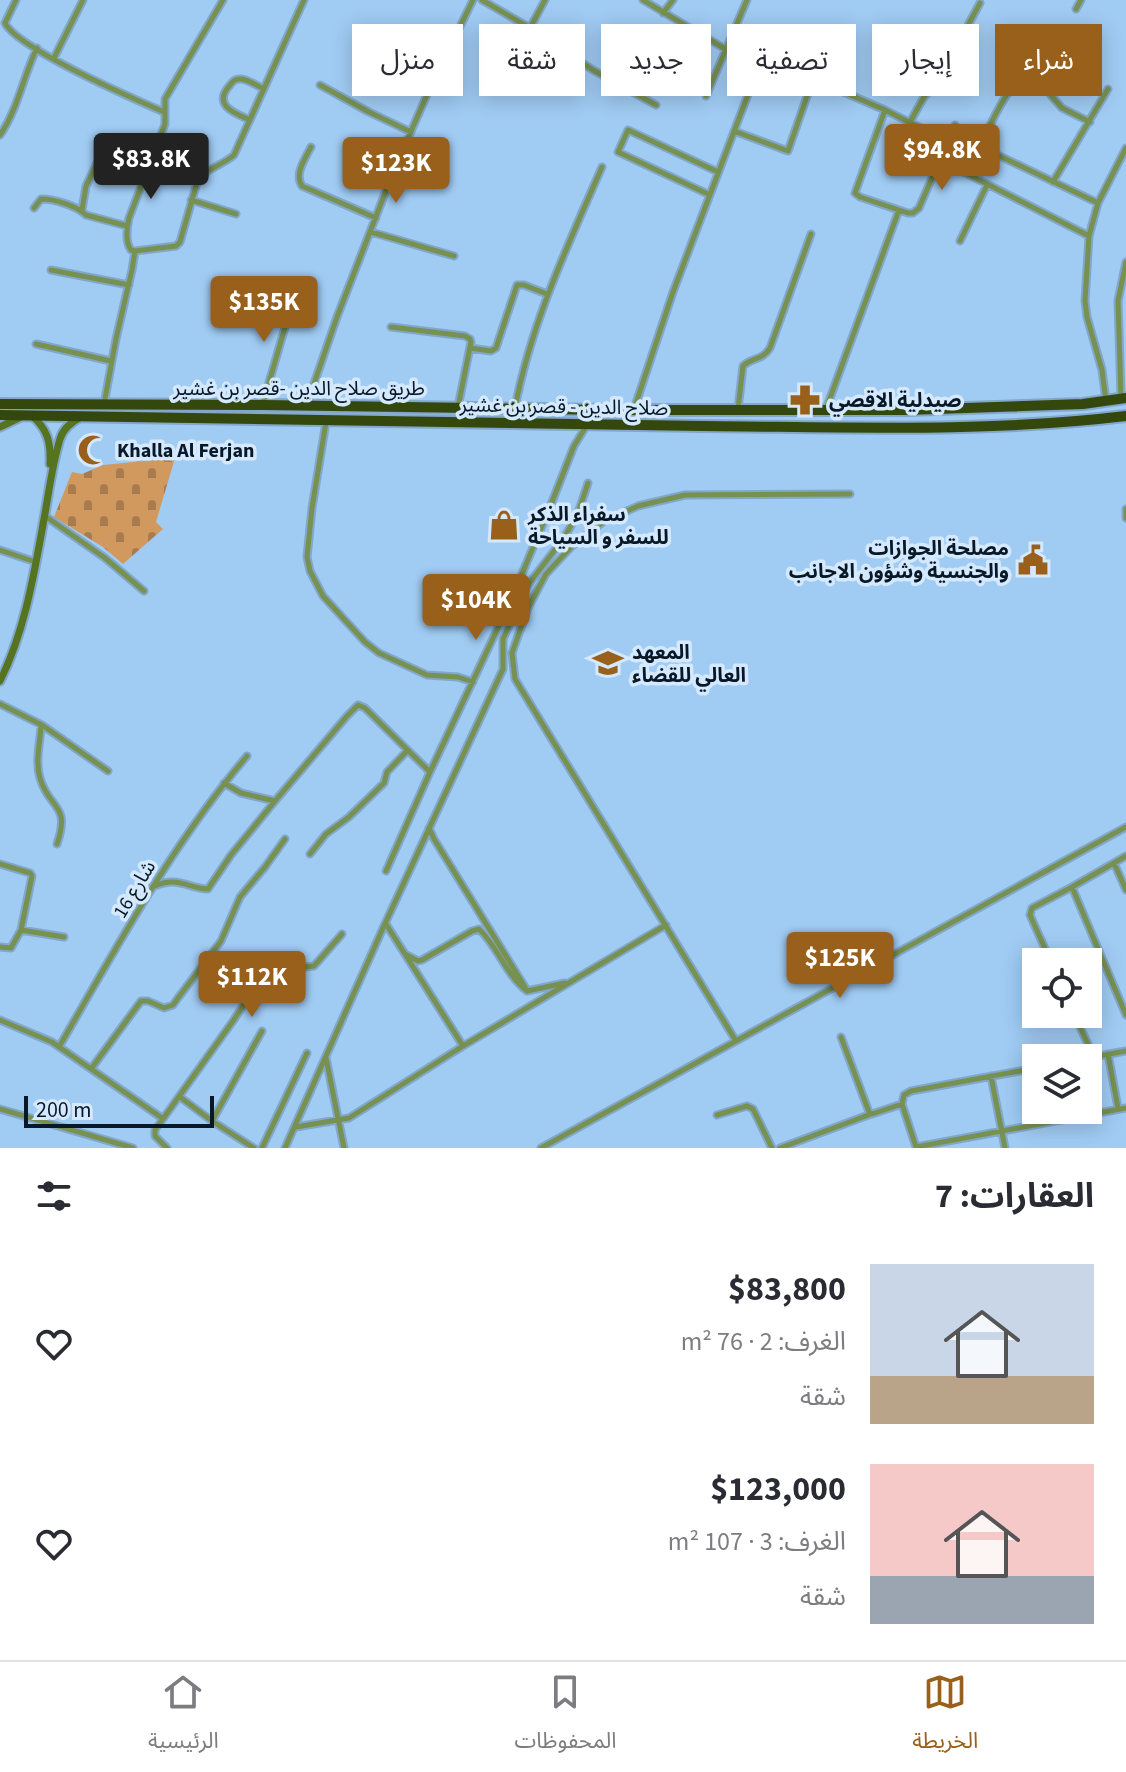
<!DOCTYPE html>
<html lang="ar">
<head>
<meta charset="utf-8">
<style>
  body { margin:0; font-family:"Source Sans 3","Noto Sans Arabic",sans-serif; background:#f7f7f7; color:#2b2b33; direction:rtl; height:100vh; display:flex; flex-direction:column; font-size:30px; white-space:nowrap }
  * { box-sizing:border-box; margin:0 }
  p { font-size:26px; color:#7c7c81 }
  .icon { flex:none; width:44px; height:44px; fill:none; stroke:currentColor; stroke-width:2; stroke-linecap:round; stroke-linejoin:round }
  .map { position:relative; height:1148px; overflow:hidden; direction:ltr }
  .panel { display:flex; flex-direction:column; background:#fff; flex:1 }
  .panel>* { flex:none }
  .banner { position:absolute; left:24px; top:24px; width:1078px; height:72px; direction:rtl; display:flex; gap:16px }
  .controls { position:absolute; left:1022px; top:948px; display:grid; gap:16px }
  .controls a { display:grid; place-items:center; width:80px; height:80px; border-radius:0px; background:#fff; box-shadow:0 4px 20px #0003; font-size:40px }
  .scale { position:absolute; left:24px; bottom:20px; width:190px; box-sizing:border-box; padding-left:8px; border:4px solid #081827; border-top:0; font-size:22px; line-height:28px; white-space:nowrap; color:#081827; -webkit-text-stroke:6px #d4e9fe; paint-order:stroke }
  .price { position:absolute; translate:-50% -68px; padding:0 18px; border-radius:8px; background:#98601b; color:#fff; font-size:26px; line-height:52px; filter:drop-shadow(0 2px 4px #0008) }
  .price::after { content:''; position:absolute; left:50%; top:48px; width:24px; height:18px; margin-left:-12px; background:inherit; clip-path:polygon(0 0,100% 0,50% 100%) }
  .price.selected { background:#222; color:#fff }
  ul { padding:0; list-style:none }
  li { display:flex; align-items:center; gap:24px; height:200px; padding:0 32px }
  li span { display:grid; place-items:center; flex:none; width:224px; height:160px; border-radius:0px; color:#555 }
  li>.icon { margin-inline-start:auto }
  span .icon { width:96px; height:96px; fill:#fffc; stroke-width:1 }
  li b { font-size:34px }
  h2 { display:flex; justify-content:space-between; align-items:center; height:96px; padding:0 32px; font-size:34px }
  .tag { padding:0 28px; border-radius:0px; background:#fff; box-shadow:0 4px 20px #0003; font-size:28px; line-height:72px }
  .tag.selected { background:#98601b; color:#fff }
  .menu { display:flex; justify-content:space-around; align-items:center; height:112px; border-top:2px solid #e1e1e2; background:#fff; font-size:22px; color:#7c7c81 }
  .menu a { display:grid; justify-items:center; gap:4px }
  .menu .selected { color:#98601b }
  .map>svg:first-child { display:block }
  .cemetery { fill:url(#cemetery-stones) }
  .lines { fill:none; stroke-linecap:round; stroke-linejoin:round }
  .street-casing { stroke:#82a7ca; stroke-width:9 }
  .secondary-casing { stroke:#82a7ca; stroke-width:11 }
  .highway-casing { stroke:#82a7ca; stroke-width:14 }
  .street { stroke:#779150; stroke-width:5 }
  .secondary { stroke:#56731f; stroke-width:7 }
  .highway { stroke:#34470d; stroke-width:10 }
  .labels { text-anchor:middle; stroke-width:7; stroke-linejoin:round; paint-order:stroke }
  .street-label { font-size:20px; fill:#081827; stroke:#d4e9fe }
  .poi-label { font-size:20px; font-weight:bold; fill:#081827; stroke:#d4e9fe; text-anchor:start }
</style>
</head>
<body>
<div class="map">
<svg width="1126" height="1148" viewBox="0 0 1126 1148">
  <defs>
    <pattern id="cemetery-stones" width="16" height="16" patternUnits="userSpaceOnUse" patternTransform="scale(2)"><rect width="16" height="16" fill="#d1995e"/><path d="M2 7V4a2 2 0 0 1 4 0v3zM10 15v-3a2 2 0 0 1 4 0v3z" fill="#a87c4e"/></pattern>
  </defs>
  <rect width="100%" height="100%" fill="#a0cbf3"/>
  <!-- cemetery -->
  <path class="cemetery" d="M175,458L156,522L163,529L123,564L103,547L54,517L72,472L82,474L103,465Z"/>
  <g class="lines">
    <!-- street casing -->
    <g class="street-casing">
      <path id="street" d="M16,0L5,23C17,48 134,99 164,112
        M482,0L530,28L593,70L656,105
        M1076,9L1081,0
        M663,13L673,0
        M530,28L545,0
        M54,58L83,0
        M757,68L774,62L885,110L947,141
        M320,85L369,112L411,132
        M706,96L747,0
        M885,110L855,193L860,197L908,213H913L919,208L955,125
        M250,120C234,113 212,105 230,85C233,81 235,79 240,79C248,79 257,86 264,89
        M910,122L924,97L937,83L980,3
        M1090,122L1062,108L1036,78L1027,74C1010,81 988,127 983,144L987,150L1098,203
        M734,131L788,151L813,79
        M0,135C18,109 23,77 37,48
        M311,147C305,159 294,174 302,186L376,218
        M940,160L1089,236
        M1053,182L1108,89
        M710,195L618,152L628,130L718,172
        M191,200L236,214
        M34,208L41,199C55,199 77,206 86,215L127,226
        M82,210L86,186L97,163L144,179
        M371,232L454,256
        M960,241L987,185
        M135,251L176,246L180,242L198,179C204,170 223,165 234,155L304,0
        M51,270L129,285
        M391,327L465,336L470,339L471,342L458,407
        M36,344L111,361
        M470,348L491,351L496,348L517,285H524L547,294
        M1121,398L1118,301L1126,262
        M1106,401L1102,370L1087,317L1085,301L1089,236L1098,203L1126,148
        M263,403L295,293
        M104,404L116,339L132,270L135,251L131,250C125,242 127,227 129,218L165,124V99L223,0
        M307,404L337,317L394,170L430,88L473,0
        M515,408C531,323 568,245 602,167
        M634,409L673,292L757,71L753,64L727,50L643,0
        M738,409L743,366C752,357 762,361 770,348L811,234
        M826,409L899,210
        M326,422L312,508L307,557L310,571L323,596L365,642L379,653L427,675L458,677L473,682
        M1126,509V518
        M45,516L105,558L144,591
        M0,550L36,562
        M0,704L42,725L108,771
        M41,726C40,744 35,761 40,778C49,810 71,803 57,844
        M224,783L241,793L275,801L347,716L358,705L365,708L430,772
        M429,828L434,839L525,987
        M310,854L326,834L349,817L384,783L387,772L407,751
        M1114,863L1126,890
        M0,864L30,873L32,876L21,930
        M386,871L430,772L511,600L550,507L574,446L587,425
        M155,886C177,876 188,888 208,889L231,855L275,801
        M1072,887L1126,1015
        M386,924L463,1046
        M0,947L11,948L21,930L64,937
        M405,954L418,961L422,960L472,931L479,929C498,947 506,975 527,991L565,983
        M1051,962L1030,915L1032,908L1072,887L1126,856
        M1074,1014L1094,1057
        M0,1020L52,1042L162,1118
        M841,1037L869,1112L872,1114L902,1104
        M736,1041L515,679L512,653L528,608L546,574L572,546L603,522L638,506L685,495L850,494
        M59,1047C117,947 172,844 247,756
        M1108,1054L1118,1108
        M326,1058L344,1148
        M1088,1058L1126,1051
        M91,1069L141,1001H148L164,1008L173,1005L178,998L221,941L240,897L265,867L285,839
        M991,1076L1005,1148
        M180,1097L212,1121L254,1148
        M0,1109L133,1148
        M717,1115L747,1106L753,1109L756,1115L772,1148
        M212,1121L262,1031
        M296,1127L349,1118L463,1046L666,925
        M916,1147L1126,1108
        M916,1147L902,1104L904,1095L911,1091L1036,1068
        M167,1148L155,1136V1130L233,1021L266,971L275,962L283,960L305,967L314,966L342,934
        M262,1148L307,1053
        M285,1148L383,928L503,669V639L527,586L564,538L578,513L588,483
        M541,1148L1126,827
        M780,1148L871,1114"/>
    </g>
    <!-- secondary casing -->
    <g class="secondary-casing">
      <path id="secondary" d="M31,415C48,429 51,443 50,464
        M0,427L23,416
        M0,681C25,631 34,574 44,519C49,492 52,465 60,439C63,429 71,422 81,417"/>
    </g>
    <!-- highway casing -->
    <g class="highway-casing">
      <path id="highway" d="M0,404L263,405L608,410H907L1083,404L1126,398
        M0,415C234,417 468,424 702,426C844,427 986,433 1126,416"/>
    </g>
    <!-- street -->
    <use href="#street" class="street"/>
    <!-- secondary -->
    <use href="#secondary" class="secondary"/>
    <!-- highway -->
    <use href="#highway" class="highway"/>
  </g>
  <!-- icons -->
  <defs>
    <g id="pharmacy-bare" transform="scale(2.4)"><path d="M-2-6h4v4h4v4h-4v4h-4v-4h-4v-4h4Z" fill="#98601b" stroke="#d4e9fe" stroke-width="2.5" paint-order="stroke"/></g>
    <g id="mosque-bare" transform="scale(2.4)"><path d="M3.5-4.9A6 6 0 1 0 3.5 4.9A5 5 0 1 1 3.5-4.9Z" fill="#98601b" stroke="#d4e9fe" stroke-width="2.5" paint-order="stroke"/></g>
    <g id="shop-bare" transform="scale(2.4)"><path d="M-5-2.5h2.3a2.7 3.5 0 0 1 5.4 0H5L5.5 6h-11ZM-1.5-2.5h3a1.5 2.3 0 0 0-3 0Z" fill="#98601b" stroke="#d4e9fe" stroke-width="2.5" paint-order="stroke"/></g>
    <g id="civic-bare" transform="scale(2.4)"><path d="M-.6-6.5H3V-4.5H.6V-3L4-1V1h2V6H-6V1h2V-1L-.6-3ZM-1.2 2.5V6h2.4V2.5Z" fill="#98601b" stroke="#d4e9fe" stroke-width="2.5" paint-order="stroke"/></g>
    <g id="university-bare" transform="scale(2.4)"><path d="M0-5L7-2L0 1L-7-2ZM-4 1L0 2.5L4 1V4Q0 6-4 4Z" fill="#98601b" stroke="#d4e9fe" stroke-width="2.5" paint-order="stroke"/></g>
  </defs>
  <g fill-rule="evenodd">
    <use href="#pharmacy-bare" x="805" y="400"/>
    <use href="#mosque-bare" x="93" y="450"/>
    <use href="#shop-bare" x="504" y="525"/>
    <use href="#civic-bare" x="1033" y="560"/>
    <use href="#university-bare" x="608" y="663"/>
  </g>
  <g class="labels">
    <!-- street labels -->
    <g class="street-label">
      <text x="299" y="395">طريق صلاح الدين -قصر بن غشير</text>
      <text transform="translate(564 406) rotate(1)" y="7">صلاح الدين - قصر بن غشير</text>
      <text transform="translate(134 889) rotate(-59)" y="7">شارع 16</text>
    </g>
    <!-- poi labels -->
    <g class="poi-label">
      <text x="829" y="407">صيدلية الاقصي</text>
      <text x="117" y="457">Khalla Al Ferjan</text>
      <text x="528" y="521">سفراء الذكر<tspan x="528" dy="23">للسفر و السياحة</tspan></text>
      <text x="1009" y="555" text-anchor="end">مصلحة الجوازات<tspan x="1009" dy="23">والجنسية وشؤون الاجانب</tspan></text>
      <text x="632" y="659">المعهد<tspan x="632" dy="23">العالي للقضاء</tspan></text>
    </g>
  </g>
</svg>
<div class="controls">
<a><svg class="icon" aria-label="locate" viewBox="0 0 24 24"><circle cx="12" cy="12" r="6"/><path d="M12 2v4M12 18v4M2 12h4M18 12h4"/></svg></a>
<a><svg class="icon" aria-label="layers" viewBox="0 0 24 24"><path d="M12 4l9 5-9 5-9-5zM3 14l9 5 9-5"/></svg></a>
</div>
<div class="scale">200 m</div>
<b class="price" style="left:942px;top:192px">$94.8K</b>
<b class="price selected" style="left:151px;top:201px">$83.8K</b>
<b class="price" style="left:396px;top:205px">$123K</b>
<b class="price" style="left:264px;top:344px">$135K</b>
<b class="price" style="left:476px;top:642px">$104K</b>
<b class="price" style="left:840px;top:1000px">$125K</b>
<b class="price" style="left:252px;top:1019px">$112K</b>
<div class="banner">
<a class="tag selected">شراء</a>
<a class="tag">إيجار</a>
<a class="tag">تصفية</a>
<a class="tag">جديد</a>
<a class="tag">شقة</a>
<a class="tag">منزل</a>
</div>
</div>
<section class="panel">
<h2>العقارات: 7<svg class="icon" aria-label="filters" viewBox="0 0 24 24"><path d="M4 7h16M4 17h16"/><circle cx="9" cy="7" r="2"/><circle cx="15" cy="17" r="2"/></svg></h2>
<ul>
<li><span style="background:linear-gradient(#c9d6e8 70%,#b9a48a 0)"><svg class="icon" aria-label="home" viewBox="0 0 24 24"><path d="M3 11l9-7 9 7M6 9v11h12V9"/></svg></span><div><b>$83,800</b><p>الغرف: 2 · 76 m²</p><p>شقة</p></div><svg class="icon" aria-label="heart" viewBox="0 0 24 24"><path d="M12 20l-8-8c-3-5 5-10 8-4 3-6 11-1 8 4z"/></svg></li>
<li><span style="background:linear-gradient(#f6c9c9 70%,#9aa5b1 0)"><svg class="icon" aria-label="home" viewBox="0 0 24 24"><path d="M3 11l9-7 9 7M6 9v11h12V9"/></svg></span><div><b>$123,000</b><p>الغرف: 3 · 107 m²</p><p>شقة</p></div><svg class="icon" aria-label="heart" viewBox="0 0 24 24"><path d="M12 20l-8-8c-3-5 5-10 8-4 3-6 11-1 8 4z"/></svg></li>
</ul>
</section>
<nav class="menu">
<a class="selected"><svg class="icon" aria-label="map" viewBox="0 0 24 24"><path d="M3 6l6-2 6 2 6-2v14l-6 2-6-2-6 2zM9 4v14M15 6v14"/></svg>الخريطة</a>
<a><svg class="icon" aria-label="saved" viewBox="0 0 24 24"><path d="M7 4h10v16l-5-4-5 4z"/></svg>المحفوظات</a>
<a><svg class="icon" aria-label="home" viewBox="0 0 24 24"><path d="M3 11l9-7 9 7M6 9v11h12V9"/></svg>الرئيسية</a>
</nav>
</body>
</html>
